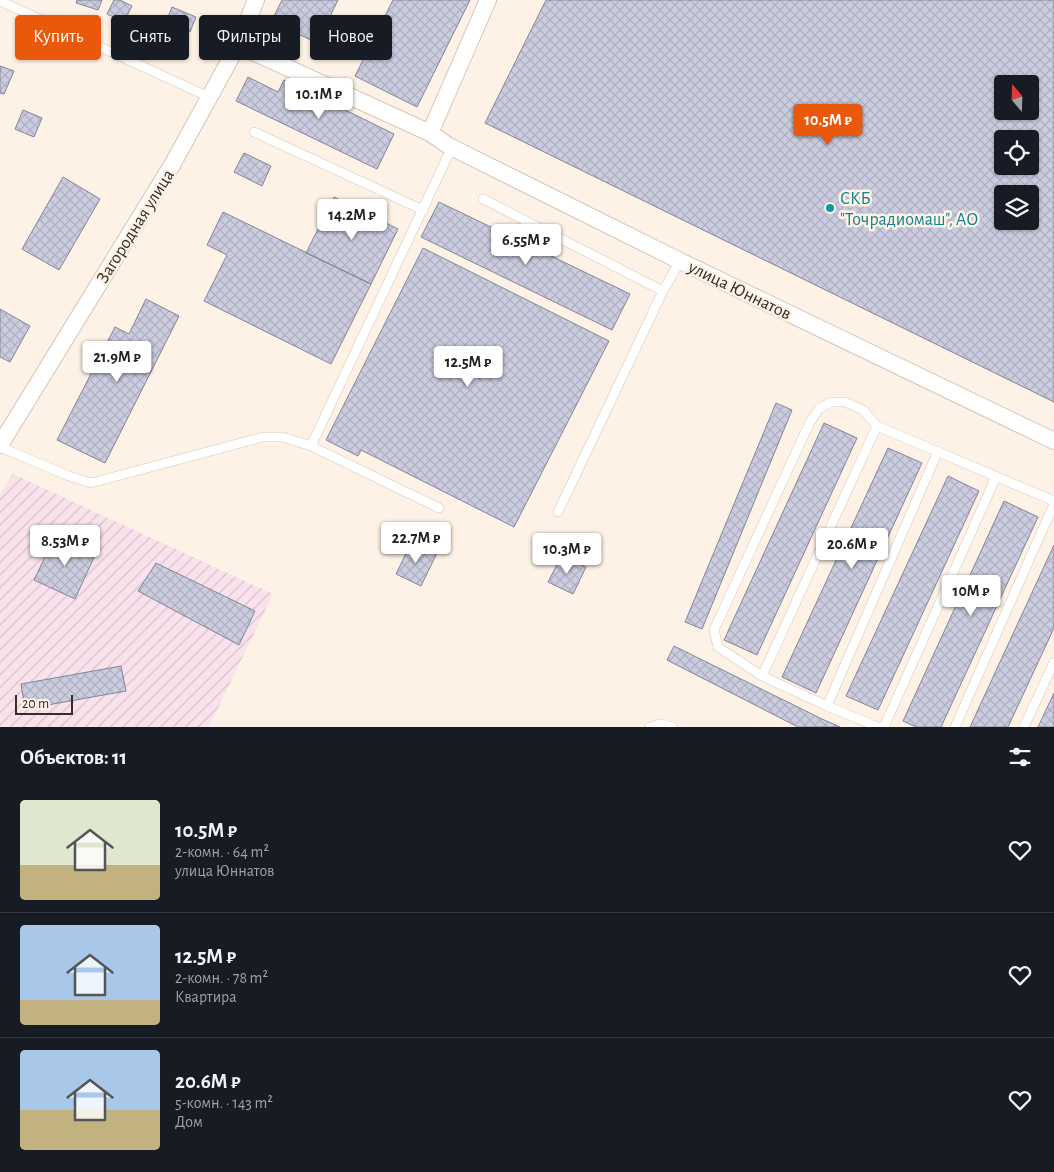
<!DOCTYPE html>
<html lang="ru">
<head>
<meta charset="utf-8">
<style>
  body { margin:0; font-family:"Alegreya Sans",sans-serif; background:#242831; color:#f1f3f6; height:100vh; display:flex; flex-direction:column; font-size:19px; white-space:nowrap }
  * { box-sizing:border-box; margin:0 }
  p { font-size:16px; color:#9ea1a6 }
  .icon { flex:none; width:28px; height:28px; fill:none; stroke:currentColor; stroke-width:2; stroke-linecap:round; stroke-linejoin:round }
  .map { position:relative; height:727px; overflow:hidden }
  .details { display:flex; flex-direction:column; background:#171b24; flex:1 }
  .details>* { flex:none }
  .guide { position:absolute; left:15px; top:15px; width:500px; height:45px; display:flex; gap:10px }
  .needle { width:32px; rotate:341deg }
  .fabs { position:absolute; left:994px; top:75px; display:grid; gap:10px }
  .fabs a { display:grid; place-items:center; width:45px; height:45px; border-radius:5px; background:#171b24; box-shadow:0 1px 4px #0004; font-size:25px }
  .scale { position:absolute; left:15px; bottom:12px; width:58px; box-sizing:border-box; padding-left:5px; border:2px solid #342d28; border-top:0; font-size:14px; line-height:18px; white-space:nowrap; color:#342d28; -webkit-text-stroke:4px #fef1e5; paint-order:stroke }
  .price { position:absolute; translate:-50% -42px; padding:0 11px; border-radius:5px; background:#fff; color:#222; font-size:16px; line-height:32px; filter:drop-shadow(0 1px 2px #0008) }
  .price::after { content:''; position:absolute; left:50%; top:30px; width:15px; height:11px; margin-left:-8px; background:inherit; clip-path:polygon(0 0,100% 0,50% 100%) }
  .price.on { background:#ea580c; color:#fff }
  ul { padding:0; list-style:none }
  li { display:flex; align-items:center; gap:15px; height:125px; padding:0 20px }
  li+li { border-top:1px solid #363941 }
  li span { display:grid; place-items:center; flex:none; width:140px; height:100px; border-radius:5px; color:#555 }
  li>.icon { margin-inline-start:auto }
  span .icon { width:60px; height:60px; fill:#fffc; stroke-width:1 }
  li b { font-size:21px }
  h2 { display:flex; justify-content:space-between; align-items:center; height:60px; padding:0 20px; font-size:21px }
  .tag { padding:0 18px; border-radius:5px; background:#171b24; box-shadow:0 1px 4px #0004; font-size:18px; line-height:45px }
  .tag.on { background:#ea580c; color:#fff }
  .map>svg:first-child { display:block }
  .industrial { fill:url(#industrial-furrows) }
  .building { fill:url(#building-cross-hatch); stroke:#848597; fill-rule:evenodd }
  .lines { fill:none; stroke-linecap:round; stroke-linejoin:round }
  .lane-casing { stroke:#d5c5b7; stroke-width:10 }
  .street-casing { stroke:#d5c5b7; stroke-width:18 }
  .lane { stroke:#fff; stroke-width:9 }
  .street { stroke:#fff; stroke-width:16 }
  .culture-dot { fill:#0f9aa8; stroke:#fef1e5; stroke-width:2 }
  .labels { text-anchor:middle; stroke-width:5; stroke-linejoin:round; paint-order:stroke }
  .culture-label { font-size:18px; fill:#0d838f; stroke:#fef1e5; text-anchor:start }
  .street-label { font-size:18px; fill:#342d28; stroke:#fef1e5 }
</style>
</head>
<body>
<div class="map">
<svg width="1054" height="727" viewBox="0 0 1054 727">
  <defs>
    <pattern id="industrial-furrows" width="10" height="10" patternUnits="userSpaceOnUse" patternTransform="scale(1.25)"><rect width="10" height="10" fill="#fae2ed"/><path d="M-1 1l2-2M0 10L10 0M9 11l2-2" fill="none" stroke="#d7c2cb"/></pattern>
    <pattern id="building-cross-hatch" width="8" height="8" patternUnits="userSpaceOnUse" patternTransform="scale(1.25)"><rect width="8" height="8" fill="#cbccdf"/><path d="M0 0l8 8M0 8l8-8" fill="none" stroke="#afb0bf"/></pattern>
  </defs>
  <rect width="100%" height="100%" fill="#fef1e5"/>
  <!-- industrial -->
  <path class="industrial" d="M13,474L273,594L209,727H0V494Z"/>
  <!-- building -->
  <path class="building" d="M77,0H102L98,10L76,3Z
    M114,0H120L132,6L124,22L107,14Z
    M282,0H338L317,43L290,30L283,43L265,34Z
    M393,0H470L417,107L355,76Z
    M546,0H1054V402L485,123ZM1002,84H1030V111H1002ZM1002,139H1030V166H1002ZM1002,194H1030V221H1002Z
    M172,7L196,17L190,32L166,22Z
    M0,66L14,71L4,94L0,93Z
    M248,77L278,92L284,80L394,134L377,169L236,101Z
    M23,110L42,118L34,137L15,129Z
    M244,153L271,166L262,186L234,172Z
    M63,177L100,199L59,270L22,249Z
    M334,197L398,229L371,284L306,253Z
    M439,202L630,294L612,330L421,237Z
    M223,212L371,284L331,364L204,301L227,255L207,245Z
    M423,248L609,341L514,527L361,450L358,456L326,440Z
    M146,299L179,316L105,463L57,440L115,327L129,334Z
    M0,309L30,326L10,362L0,357Z
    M776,403L792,410L702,629L685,622Z
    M824,423L857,438L757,655L724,640Z
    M888,448L922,463L816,693L782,677Z
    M948,476L979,491L878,710L846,696Z
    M1004,501L1038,517L941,727H916L903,721Z
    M56,534L96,553L75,599L34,580Z
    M412,541L437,553L421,586L396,574Z
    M1054,545V628L1008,727H970Z
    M562,555L586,567L573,594L548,582Z
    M156,563L255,611L239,645L138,591Z
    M674,646L822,719L840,727H798L667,660Z
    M121,666L126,691L25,709L21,684Z
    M1054,693V727H1038Z"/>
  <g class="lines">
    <!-- lane casing -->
    <g class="lane-casing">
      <path id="lane" d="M0,1L209,97
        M254,132L423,210
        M483,199L663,291
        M311,446L452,147
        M0,447L69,476L91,483L263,437H283L311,446L439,508
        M558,512L663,291L680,261
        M762,676L877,426
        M827,706L938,451
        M650,727L660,724L673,727
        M878,727L827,706L762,676L718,647L714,630L810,422L819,409L831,402H845L863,410L877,426L1054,501
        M884,727L996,477
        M955,727L1054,504
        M1024,727L1054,662"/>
    </g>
    <!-- street casing -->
    <g class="street-casing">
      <path id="street" d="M238,45L430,133L449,146L680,261L1054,441
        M430,133L488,0
        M0,445L172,165L238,45L256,0"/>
    </g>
    <!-- lane -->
    <use href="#lane" class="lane"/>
    <!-- street -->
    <use href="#street" class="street"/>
  </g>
  <!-- markers -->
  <circle class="culture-dot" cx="830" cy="208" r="5"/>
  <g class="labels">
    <!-- culture labels -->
    <g class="culture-label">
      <text x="840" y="204">СКБ<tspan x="840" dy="21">"Точрадиомаш", АО</tspan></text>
    </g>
    <!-- street labels -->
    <g class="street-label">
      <text transform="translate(135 226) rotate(-58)" y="6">Загородная улица</text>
      <text transform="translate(740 290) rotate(26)" y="6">улица Юннатов</text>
    </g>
  </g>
</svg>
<div class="fabs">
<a><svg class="needle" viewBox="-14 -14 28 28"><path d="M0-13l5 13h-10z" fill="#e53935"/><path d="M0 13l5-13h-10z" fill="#9ea1a6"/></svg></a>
<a><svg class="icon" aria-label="locate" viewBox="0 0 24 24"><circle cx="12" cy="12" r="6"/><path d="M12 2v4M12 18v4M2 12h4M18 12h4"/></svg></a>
<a><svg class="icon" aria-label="layers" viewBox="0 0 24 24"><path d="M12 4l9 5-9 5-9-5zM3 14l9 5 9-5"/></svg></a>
</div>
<div class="scale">20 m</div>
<b class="price" style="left:319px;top:120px">10.1M ₽</b>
<b class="price on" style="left:828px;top:146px">10.5M ₽</b>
<b class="price" style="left:352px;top:241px">14.2M ₽</b>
<b class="price" style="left:526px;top:266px">6.55M ₽</b>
<b class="price" style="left:117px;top:383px">21.9M ₽</b>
<b class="price" style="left:468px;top:388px">12.5M ₽</b>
<b class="price" style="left:416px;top:564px">22.7M ₽</b>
<b class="price" style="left:65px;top:567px">8.53M ₽</b>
<b class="price" style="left:852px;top:570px">20.6M ₽</b>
<b class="price" style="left:567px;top:575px">10.3M ₽</b>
<b class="price" style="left:971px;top:617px">10M ₽</b>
<div class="guide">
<a class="tag on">Купить</a>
<a class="tag">Снять</a>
<a class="tag">Фильтры</a>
<a class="tag">Новое</a>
</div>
</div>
<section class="details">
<h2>Объектов: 11<svg class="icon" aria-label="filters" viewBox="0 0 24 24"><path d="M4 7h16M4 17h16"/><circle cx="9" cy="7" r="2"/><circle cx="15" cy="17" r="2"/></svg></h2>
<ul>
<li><span style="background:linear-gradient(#dfe7d0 65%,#c2b280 0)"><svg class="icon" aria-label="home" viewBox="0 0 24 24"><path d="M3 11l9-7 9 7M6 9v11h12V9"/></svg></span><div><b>10.5M ₽</b><p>2-комн. · 64 m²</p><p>улица Юннатов</p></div><svg class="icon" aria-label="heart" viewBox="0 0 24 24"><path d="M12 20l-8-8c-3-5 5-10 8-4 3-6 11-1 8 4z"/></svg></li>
<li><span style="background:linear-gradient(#a9c7e8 75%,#c2b280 0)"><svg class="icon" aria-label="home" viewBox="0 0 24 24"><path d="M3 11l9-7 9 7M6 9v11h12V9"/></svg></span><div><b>12.5M ₽</b><p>2-комн. · 78 m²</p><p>Квартира</p></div><svg class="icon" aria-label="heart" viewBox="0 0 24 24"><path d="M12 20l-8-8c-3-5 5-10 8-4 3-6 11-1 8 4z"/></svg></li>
<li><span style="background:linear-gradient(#a9c7e8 60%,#c2b280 0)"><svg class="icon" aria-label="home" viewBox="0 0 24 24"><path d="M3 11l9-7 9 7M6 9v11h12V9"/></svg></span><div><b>20.6M ₽</b><p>5-комн. · 143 m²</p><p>Дом</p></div><svg class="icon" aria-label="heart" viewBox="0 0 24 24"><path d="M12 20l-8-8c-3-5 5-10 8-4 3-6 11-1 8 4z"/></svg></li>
</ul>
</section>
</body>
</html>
